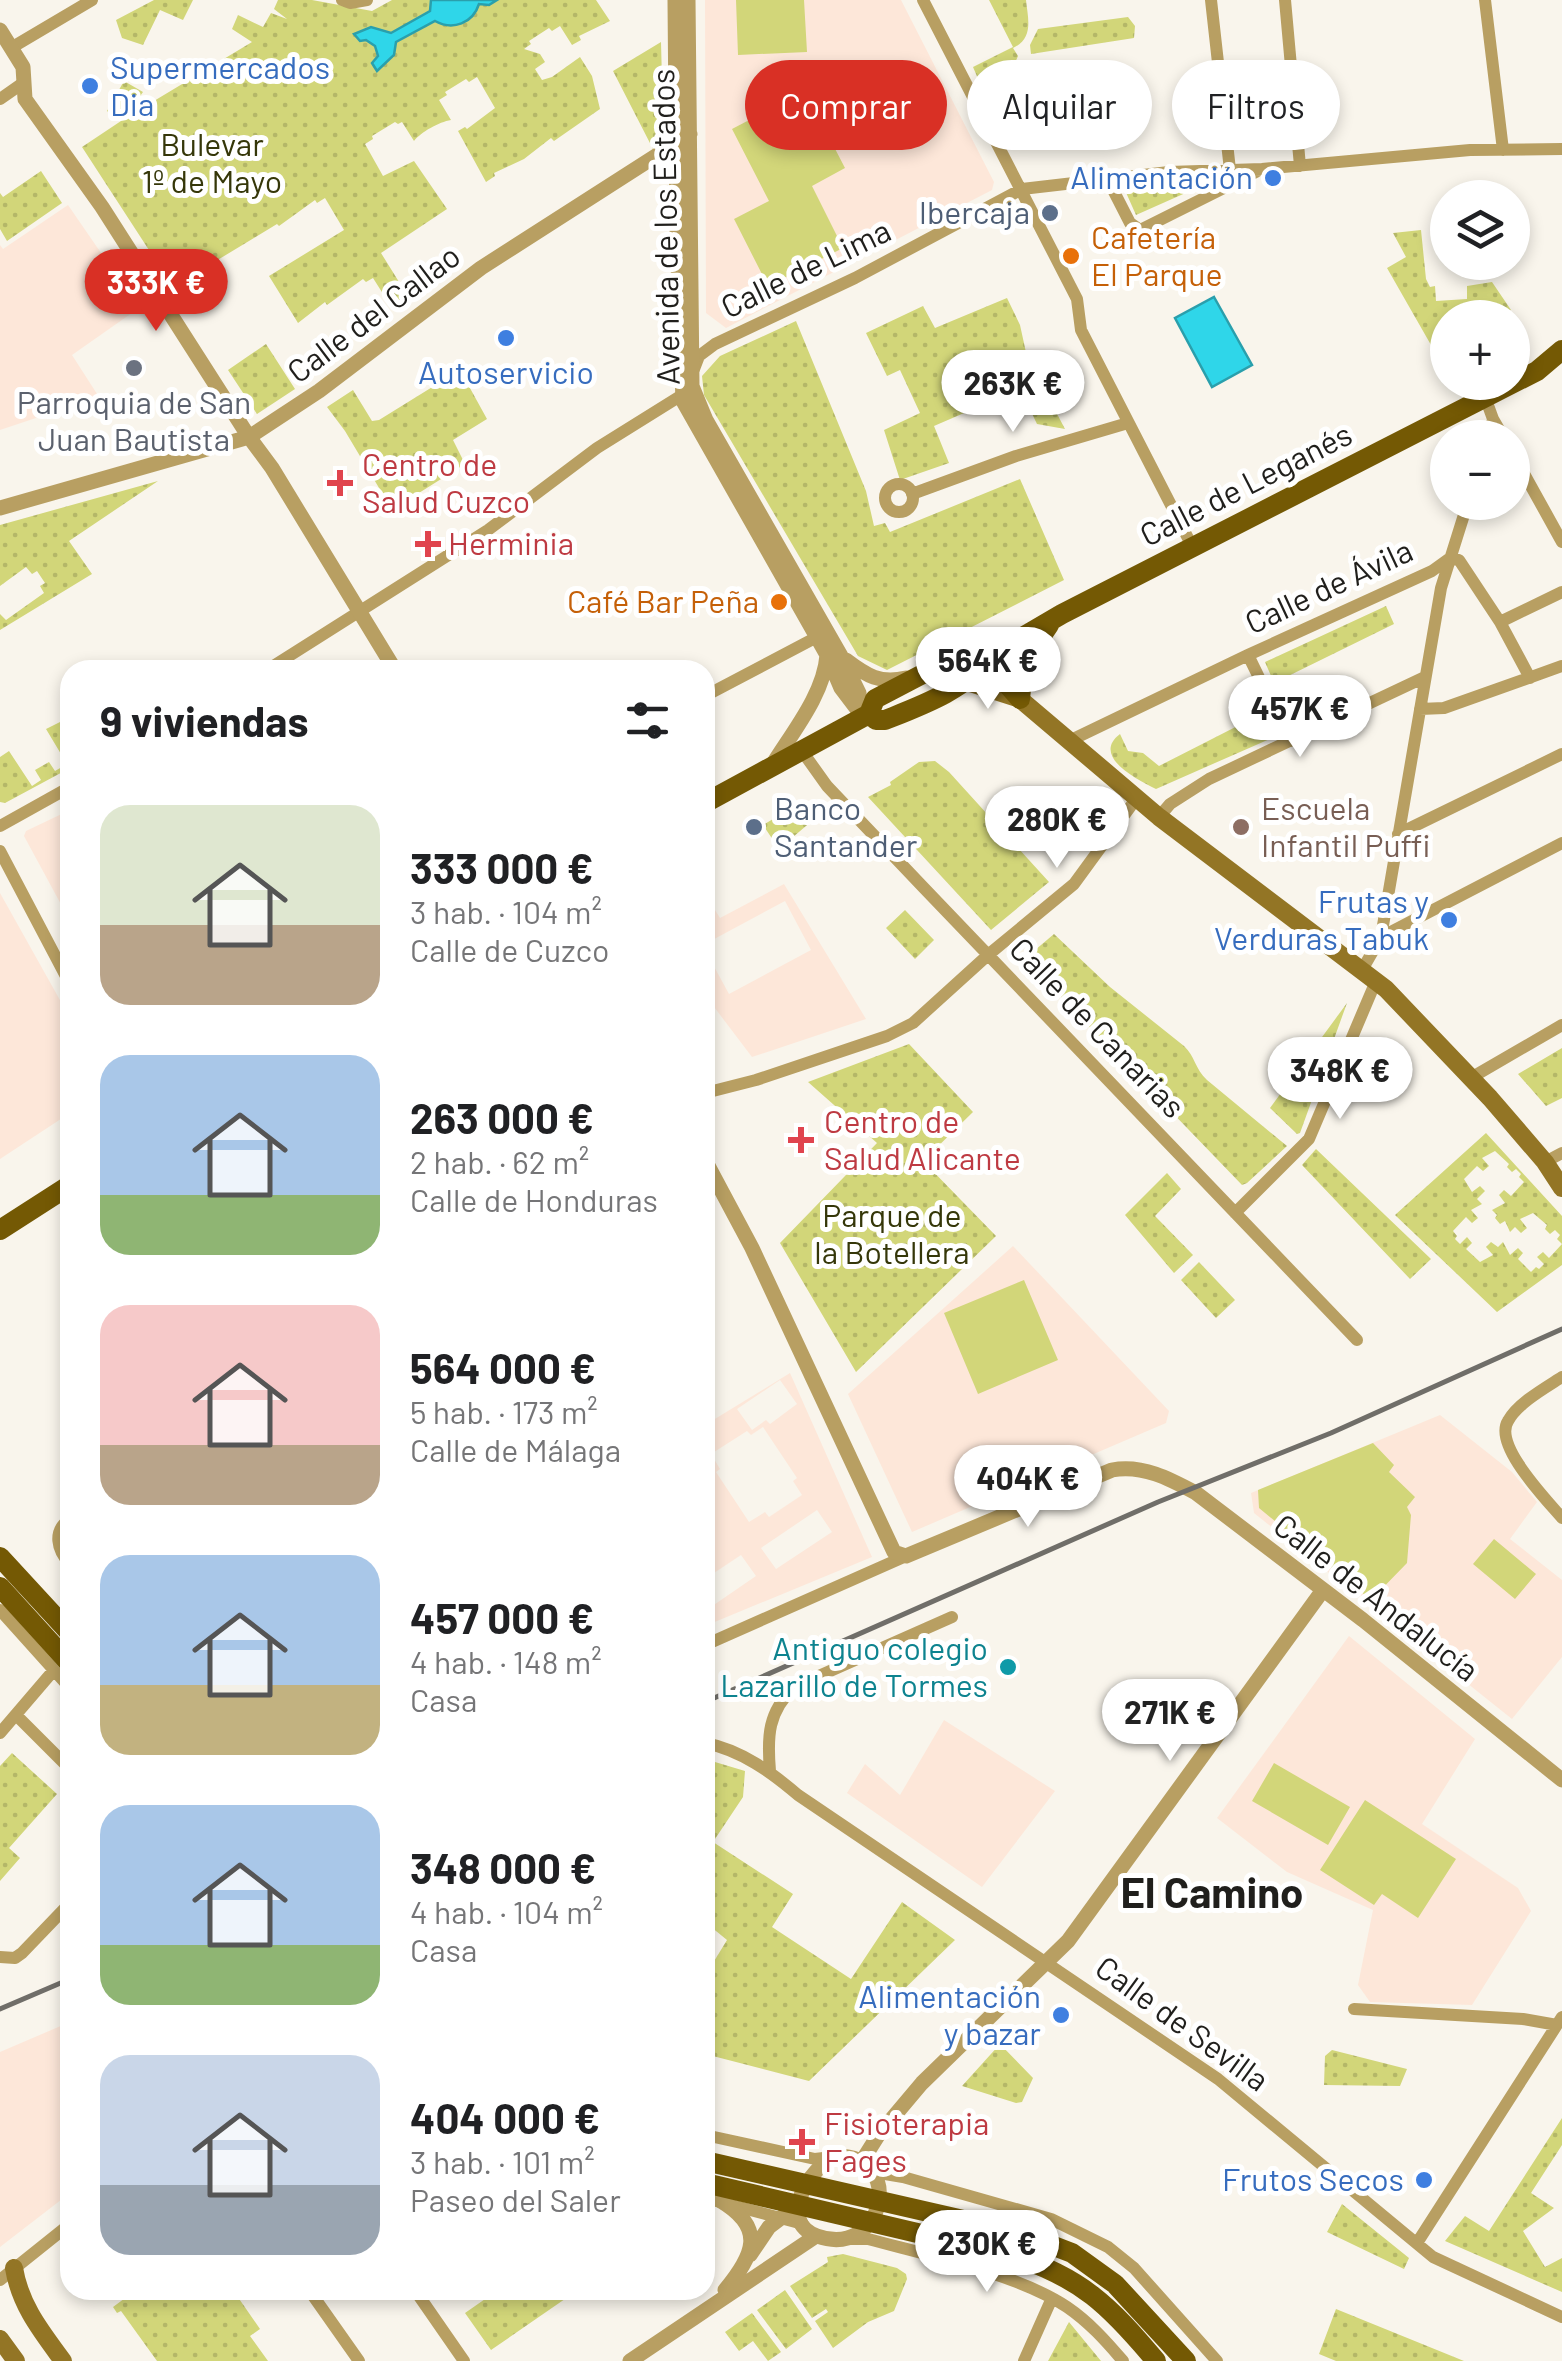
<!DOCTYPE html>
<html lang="es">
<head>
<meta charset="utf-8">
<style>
  body { margin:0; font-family:Barlow,sans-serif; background:#f6f6f6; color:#202124; height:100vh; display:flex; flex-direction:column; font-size:38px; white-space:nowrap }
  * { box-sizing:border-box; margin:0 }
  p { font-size:32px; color:#757577 }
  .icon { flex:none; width:55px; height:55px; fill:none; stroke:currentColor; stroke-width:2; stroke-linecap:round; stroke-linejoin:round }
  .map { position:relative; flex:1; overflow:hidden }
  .drawer { position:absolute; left:60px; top:660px; width:655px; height:1640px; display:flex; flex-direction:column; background:#fff; border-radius:30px; box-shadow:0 5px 15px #0003 }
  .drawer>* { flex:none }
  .hud { position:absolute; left:745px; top:60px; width:665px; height:90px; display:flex; gap:20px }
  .controls { position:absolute; left:1430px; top:180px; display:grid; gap:20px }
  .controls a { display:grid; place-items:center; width:100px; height:100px; border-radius:50%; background:#fff; box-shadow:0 5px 15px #0003; font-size:50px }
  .price { position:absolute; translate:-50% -85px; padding:0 22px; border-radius:35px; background:#fff; color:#222; font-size:32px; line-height:65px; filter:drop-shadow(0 2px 5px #0008) }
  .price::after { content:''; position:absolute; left:50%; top:60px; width:30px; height:22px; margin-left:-15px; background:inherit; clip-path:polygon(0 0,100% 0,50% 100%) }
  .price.on { background:#d93025; color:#fff }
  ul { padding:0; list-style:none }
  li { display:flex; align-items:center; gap:30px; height:250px; padding:0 40px }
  li span { display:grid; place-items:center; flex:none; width:280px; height:200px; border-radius:30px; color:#555 }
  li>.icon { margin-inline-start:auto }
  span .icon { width:120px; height:120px; fill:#fffc; stroke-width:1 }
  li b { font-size:42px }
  h2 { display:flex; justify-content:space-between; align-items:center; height:120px; padding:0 40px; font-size:42px }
  .chip { padding:0 35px; border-radius:45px; background:#fff; box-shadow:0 5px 15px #0003; font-size:35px; line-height:90px }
  .chip.on { background:#d93025; color:#fff }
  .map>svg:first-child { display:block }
  .education { fill:#fde7d9; fill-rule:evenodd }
  .park { fill:url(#park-dots); fill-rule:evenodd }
  .pitch { fill:#d2d679 }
  .water { fill:#2fd6e9; stroke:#2a9fac; stroke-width:2.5 }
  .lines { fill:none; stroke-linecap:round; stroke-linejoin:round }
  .minor { stroke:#b89f62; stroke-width:12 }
  .tertiary { stroke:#b89f62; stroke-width:15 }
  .secondary { stroke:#937525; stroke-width:18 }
  .primary { stroke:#745904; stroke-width:20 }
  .rail { stroke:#706e69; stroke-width:5 }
  .shop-dot { fill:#3f7fe0; stroke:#fff; stroke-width:4 }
  .service-dot { fill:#5c6f8a; stroke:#fff; stroke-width:4 }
  .food-dot { fill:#e8710a; stroke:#fff; stroke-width:4 }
  .worship-dot { fill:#6b7280; stroke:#fff; stroke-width:4 }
  .health-dot { fill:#e0444e; stroke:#fff; stroke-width:4 }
  .education-dot { fill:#8d6e63; stroke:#fff; stroke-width:4 }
  .culture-dot { fill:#0f9aa8; stroke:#fff; stroke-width:4 }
  .labels { text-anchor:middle; stroke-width:10; stroke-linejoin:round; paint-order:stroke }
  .shop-label { font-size:32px; fill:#366cbe; stroke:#fff; text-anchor:end }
  .park-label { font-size:32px; fill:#353709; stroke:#fff }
  .service-label { font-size:32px; fill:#4e5e75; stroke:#fff; text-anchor:end }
  .street-label { font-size:32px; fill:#201f1c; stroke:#fff }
  .food-label { font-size:32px; fill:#c56008; stroke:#fff; text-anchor:start }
  .worship-label { font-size:32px; fill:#5b616d; stroke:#fff }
  .health-label { font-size:32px; fill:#be3a42; stroke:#fff; text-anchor:start }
  .education-label { font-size:32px; fill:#785e54; stroke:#fff; text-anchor:start }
  .culture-label { font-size:32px; fill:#0d838f; stroke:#fff; text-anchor:end }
  .district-label { font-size:42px; font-weight:bold; fill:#201f1c; stroke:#fff }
</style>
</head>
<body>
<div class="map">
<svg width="1562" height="2361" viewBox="0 0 1562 2361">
  <defs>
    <pattern id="park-dots" width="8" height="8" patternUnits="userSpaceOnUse" patternTransform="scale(2.5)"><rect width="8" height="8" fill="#d2d679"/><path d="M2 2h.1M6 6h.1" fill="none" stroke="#b4b768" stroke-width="1.8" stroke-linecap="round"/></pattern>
  </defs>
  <rect width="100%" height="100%" fill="#f9f5ec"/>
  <!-- education -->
  <path class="education" d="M705,0H901L994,182L992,190L726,328L706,313Z
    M68,205L139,308L72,355L99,397L0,430V245L3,249Z
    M70,810V921L24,836L26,831Z
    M784,884L866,1019L752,1057L705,995V950L729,994L811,950L785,901L705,944V894L720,918Z
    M0,893L70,1018V1113L0,1159Z
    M1013,1246L1169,1411L1166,1423L912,1532L848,1394Z
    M790,1373L872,1557L705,1626V1611L756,1576L741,1555L705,1579V1425ZM780,1380L797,1404L770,1424L766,1420L752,1430L737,1409ZM763,1427L797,1478L793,1481L802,1495L769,1517L765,1512L749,1522L716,1472L720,1469L711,1454L747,1431L751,1435ZM817,1510L832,1532L776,1569L761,1548Z
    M1440,1415L1512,1472L1537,1502L1510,1539L1562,1580V1657L1512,1719L1254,1513L1251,1493Z
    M1349,1636L1475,1739L1422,1824L1518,1888L1531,1911L1472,2005L1370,2002L1358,1985L1373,1910L1287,1872L1217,1818Z
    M944,1720L1055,1791L982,1887L847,1793L865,1764L900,1795Z
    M70,2022V2193L0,2247V2052Z"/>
  <!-- park -->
  <path class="park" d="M154,0H193L183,20L160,10L143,45L122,38L116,20Z
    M278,0H312L372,11L392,0H596L610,21L579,36L581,40L572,45L560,26L552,31L549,28L529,41L531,44L524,49L540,54L545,62L535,69L542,80L552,77L580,57L592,76L600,109L554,141L551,138L524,159L494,173L495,176L486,182L458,131L465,127L467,129L495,108L477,77L469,82L466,79L445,92L447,95L439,100L451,120C439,122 421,132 414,141L402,122L398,124L395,122L372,136L373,139L365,144L383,176L414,161L447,209L381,253L409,298L392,308L373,278L366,282L363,279L327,305L325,302L298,323L269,276L344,230L325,198L317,203L315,200L279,226L277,224L173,287L82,147L121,121L107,111L124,81L143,92L124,119L252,42L232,29L238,15L263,27L271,13L287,19L274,9Z
    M989,0H1026C1028,19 1034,38 1013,48L1018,56L1001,95L989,104L973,67L1013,47Z
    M1128,17L1135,26L1134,38L1031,54L1030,45L1038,29Z
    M661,42L663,118L653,149L613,71Z
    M1107,67L1109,97L1092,100V92L1040,97L1035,74Z
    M41,171L62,203L7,241L0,229V193L3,197Z
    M1192,186L1190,191L1136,215L1124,188Z
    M1421,230L1426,279L1430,287L1435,286L1436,301L1467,299V286L1492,282L1511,310L1497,317L1448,318L1447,339L1431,345L1387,268L1406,257L1393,233Z
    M1007,298L1020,325L1027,357L1065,429L1037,424L1020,389L934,426L949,463L900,480L884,430L920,413L900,370L887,376L866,333L923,306L935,328Z
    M796,321L866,491L874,526L885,523L890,532L1020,479L1064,580L887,670L858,656L704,395L702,376L720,356Z
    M266,344L295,389L257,414L228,370Z
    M460,370L487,419L453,440L465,464L403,503L394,513L345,431L327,407L353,390L372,421L379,420L442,381L446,375Z
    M158,481L69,541L92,574L0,630V614L6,620L44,593L40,586L45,583L37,571L32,574L26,567L0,586V525Z
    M1386,606L1394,624L1274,683L1265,662Z
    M1263,713L1274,737L1156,789C1136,779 1091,756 1120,734L1128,751L1143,753L1159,766Z
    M70,717V768L5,803L0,802V757L9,751L32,786L41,780L35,770L49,762L55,771L67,764L46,729Z
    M935,761L949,772L1049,882L991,930L868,797L891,785L890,782L919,762Z
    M798,804L813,820L779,849L763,825Z
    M905,910L934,940L915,959L886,928Z
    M1054,934L1110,987L1184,1046C1195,1056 1195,1069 1207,1080L1287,1146L1247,1183L1242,1185L1028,963V956Z
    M1347,1003L1300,1133L1297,1134L1270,1108Z
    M909,1044L973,1112L923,1161L996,1236L856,1372L780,1243L877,1143L808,1082Z
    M1562,1048V1098L1546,1106L1518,1074Z
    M1486,1133L1562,1216V1265L1497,1312L1395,1215ZM1495,1151L1509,1164L1507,1167L1512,1172L1516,1169L1521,1174L1519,1177L1524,1182L1511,1196L1504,1190L1499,1195L1505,1203L1492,1210L1497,1215L1495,1218L1500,1224L1505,1221L1510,1232L1515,1227L1521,1233L1527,1228L1520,1219L1533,1213L1547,1225L1545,1229L1550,1234L1555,1230L1560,1235L1557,1239L1562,1244L1549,1258L1543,1252L1537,1257L1544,1264L1539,1269L1536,1267L1531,1272L1518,1259L1523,1253L1518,1248L1510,1255L1503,1242L1498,1247L1491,1242L1486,1247L1493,1255L1480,1262L1466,1249L1472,1243L1467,1237L1460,1244L1455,1239L1457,1236L1453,1231L1466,1217L1472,1223L1478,1218L1471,1210L1482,1204L1477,1199L1485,1191L1480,1186L1472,1192L1464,1179L1477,1166L1483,1171L1489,1166L1482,1158Z
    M1316,1149L1431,1259L1410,1279L1302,1165Z
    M1167,1173L1181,1189L1155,1216L1193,1255L1174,1273L1125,1215Z
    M1199,1262L1235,1300L1216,1318L1181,1280Z
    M12,1753L57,1794L9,1848L20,1858L0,1881V1766Z
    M705,1759L745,1771L743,1797L713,1842L793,1894L772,1927L851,1979L902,1902L955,1940L809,2081L705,2054V1976L727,1940L705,1922Z
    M1000,2044L1033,2078L1022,2102L1016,2103L962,2086Z
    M1332,2050L1407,2069L1400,2086L1324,2085L1325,2056Z
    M1562,2118V2145L1531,2193L1554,2208L1523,2231L1545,2267L1562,2258V2292L1445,2241L1465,2216L1489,2231Z
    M1342,2204L1409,2258L1404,2269L1327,2232Z
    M843,2254L897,2268L906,2274L907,2279L894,2311L868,2322L833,2348L815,2321L828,2312L826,2309L812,2318L790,2286L828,2262L827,2257Z
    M136,2290H233L260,2329L250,2336L268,2361H157L121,2311L117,2313L113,2307Z
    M498,2290H578L491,2350L465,2313Z
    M785,2290L812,2329L786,2349L757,2310Z
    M1336,2309L1464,2361H1336L1319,2354Z
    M752,2313L781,2352L768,2361L753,2341L739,2351L725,2332Z
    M1069,2322L1101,2361H1048Z"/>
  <!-- pitch -->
  <path class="pitch" d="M736,0H804L807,52L738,55Z
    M805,91L845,168L812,186L843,248L768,286L734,219L769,201L732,129Z
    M1024,1280L1058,1360L978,1394L944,1313Z
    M1373,1443L1394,1465L1389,1472L1415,1497L1407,1507L1411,1515L1407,1563L1371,1600L1259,1508L1258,1490Z
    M1494,1539L1536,1574L1515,1599L1473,1564Z
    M1274,1763L1350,1807L1328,1845L1252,1801Z
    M1365,1800L1456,1859L1418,1918L1382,1894L1374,1905L1320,1870Z"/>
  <!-- water -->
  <path class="water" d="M431,0H497L489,5L479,4C473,23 453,31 435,21L396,42L394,55L377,71L372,63L378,56L375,46L366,40L360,41L354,34L371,27L391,33L430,11Z
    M1214,297L1252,365L1212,387L1175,318Z"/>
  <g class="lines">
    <!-- minor -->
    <path class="minor" d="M342,0L350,3L367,0
      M923,0L1077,299L1081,330L1192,546
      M1211,0L1230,170
      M1285,0L1300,166
      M1485,0L1503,150
      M11,48L92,0
      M0,99L23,83
      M1107,178L1130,223L1140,230L1256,172
      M694,369L699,356L715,344L855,278L1022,189L1169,172L1262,169L1470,150L1562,149
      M1485,397L1493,419L1488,438
      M1493,419L1504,438
      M1512,452L1562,542
      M885 498a14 14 0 1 1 28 0a14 14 0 1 1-28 0Z
      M912,494L1016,456L1128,423
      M1500,622L1562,592
      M1248,655L1290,741
      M267,670L488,530L597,448L682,395L686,387
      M705,696L817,637
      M1420,709L1444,708L1562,666
      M1067,742L1248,655L1432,571L1450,558L1459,560L1500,622L1530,678
      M802,751L827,786L923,887L1357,1340
      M1159,817L1170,804L1209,779L1425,677
      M0,826L70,787
      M1398,834L1562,754
      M0,851L70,984
      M1381,937L1562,843
      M1362,970L1381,937L1441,588L1468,502
      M1469,1079L1562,1025
      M705,1093L756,1080L887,1036L913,1023L988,955L1074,884L1136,799
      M1545,1162L1562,1153
      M1235,1213L1309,1139L1376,981
      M1562,1377C1545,1388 1518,1403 1508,1421C1493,1445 1546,1499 1562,1518
      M70,1519C52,1531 57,1550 70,1564
      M0,1610L70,1688
      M705,1645L906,1556
      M16,1715L70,1769
      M0,1733L54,1670
      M705,1743C741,1750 771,1772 798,1795L1218,2079L1433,2257L1562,2317
      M770,1771C767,1736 768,1712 794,1687L952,1617
      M0,1957L15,1958L22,1953L70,1903
      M1354,2009L1523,2019L1557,2025
      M705,2135L815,2159L832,2157
      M873,2172L903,2177L1051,2219L1108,2247L1134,2268L1217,2361
      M705,2198L803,2224
      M849,2239H868C927,2255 1018,2274 1067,2307C1089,2322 1106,2341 1123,2361
      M1417,2243L1562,2017
      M0,2280L70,2224
      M309,2290L359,2361
      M419,2296L464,2361
      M1024,2361L1052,2298"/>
    <!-- tertiary -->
    <path class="tertiary" d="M675,0L677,236L683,401L827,655L841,688L863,717
      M688,0L692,386L706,420L841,656L859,693L862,713
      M0,30L23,67L25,99L102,207L249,437L272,468L395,670
      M0,508L249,437L319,391L481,268L690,134
      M846,660C867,676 880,684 906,678
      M771,767C791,734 824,695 827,655
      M705,1160L752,1248L894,1552L906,1556L1112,1470C1142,1464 1170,1479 1196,1493L1363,1620L1562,1780
      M835,2156C907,2154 884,2260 817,2236C776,2221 810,2168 835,2156Z
      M862,2161L879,2134L922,2083L1068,1941L1323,1590
      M721,2201C766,2228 754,2255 725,2290
      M750,2255L769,2227L798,2205
      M630,2361L816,2236"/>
    <!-- secondary -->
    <path class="secondary" d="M967,682L1020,699L1159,817L1386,989L1490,1098L1545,1162L1562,1188
      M14,2268C20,2305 41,2331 63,2361
      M0,2339L16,2361"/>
    <!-- primary -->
    <path class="primary" d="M985,659L1020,699
      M1020,699C1022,669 1032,649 1049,625
      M869,714L876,720H885C915,708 971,688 985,659L1062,614L1537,371L1562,350
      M705,803L869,714L875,699L961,654L985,659
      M0,1230L70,1185
      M0,1557L70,1633
      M0,1587L70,1664
      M705,2161L1020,2233L1072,2253L1115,2284L1186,2361
      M705,2183L1011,2255C1081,2277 1110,2306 1156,2361"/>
    <!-- rail -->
    <path class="rail" d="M705,1702L1158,1502L1331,1433L1562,1329
      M0,2009L70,1979"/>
  </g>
  <!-- markers -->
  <g class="shop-dot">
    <circle cx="90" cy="86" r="10"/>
    <circle cx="1273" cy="178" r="10"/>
    <circle cx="506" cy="338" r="10"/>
    <circle cx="1449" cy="920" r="10"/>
    <circle cx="1061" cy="2015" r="10"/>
    <circle cx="1424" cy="2180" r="10"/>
  </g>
  <g class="service-dot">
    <circle cx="1050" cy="213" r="10"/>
    <circle cx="754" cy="827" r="10"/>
  </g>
  <g class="food-dot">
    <circle cx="1071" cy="256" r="10"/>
    <circle cx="779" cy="602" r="10"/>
  </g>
  <circle class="worship-dot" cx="134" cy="368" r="10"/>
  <g class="health-dot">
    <path d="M335 468h10v10h10v10h-10v10h-10v-10h-10v-10h10z"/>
    <path d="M423 529h10v10h10v10h-10v10h-10v-10h-10v-10h10z"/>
    <path d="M796 1125h10v10h10v10h-10v10h-10v-10h-10v-10h10z"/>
    <path d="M797 2127h10v10h10v10h-10v10h-10v-10h-10v-10h10z"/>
  </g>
  <circle class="education-dot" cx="1241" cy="827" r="10"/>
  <circle class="culture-dot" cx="1008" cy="1667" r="10"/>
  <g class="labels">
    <!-- shop labels -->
    <g class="shop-label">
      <text x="110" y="79" text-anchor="start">Supermercados<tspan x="110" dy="37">Dia</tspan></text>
      <text x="1253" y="189">Alimentación</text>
      <text x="506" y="384" text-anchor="middle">Autoservicio</text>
      <text x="1429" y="913">Frutas y<tspan x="1429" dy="37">Verduras Tabuk</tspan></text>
      <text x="1041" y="2008">Alimentación<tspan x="1041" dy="37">y bazar</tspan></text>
      <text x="1404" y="2191">Frutos Secos</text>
    </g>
    <!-- park labels -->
    <g class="park-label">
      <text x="212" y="156">Bulevar<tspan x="212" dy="37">1º de Mayo</tspan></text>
      <text x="892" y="1227">Parque de<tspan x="892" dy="37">la Botellera</tspan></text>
    </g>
    <!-- service labels -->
    <g class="service-label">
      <text x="1030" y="224">Ibercaja</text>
      <text x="774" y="820" text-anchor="start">Banco<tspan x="774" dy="37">Santander</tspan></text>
    </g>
    <!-- street labels -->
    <g class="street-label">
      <text transform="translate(666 227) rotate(-91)" y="11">Avenida de los Estados</text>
      <text transform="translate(806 269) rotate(-26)" y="11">Calle de Lima</text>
      <text transform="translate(374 314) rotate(-37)" y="11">Calle del Callao</text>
      <text transform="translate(1246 485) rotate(-27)" y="11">Calle de Leganés</text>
      <text transform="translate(1329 587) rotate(-25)" y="11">Calle de Ávila</text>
      <text transform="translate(1097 1028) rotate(46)" y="11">Calle de Canarias</text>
      <text transform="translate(1376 1598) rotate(38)" y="11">Calle de Andalucía</text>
      <text transform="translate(1182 2024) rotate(36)" y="11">Calle de Sevilla</text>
    </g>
    <!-- food labels -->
    <g class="food-label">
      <text x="1091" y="249">Cafetería<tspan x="1091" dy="37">El Parque</tspan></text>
      <text x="759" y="613" text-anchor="end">Café Bar Peña</text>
    </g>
    <!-- worship labels -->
    <g class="worship-label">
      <text x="134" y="414">Parroquia de San<tspan x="134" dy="37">Juan Bautista</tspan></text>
    </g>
    <!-- health labels -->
    <g class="health-label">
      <text x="362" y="476">Centro de<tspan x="362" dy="37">Salud Cuzco</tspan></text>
      <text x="448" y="555">Herminia</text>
      <text x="824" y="1133">Centro de<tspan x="824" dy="37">Salud Alicante</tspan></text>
      <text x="824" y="2135">Fisioterapia<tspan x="824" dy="37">Fages</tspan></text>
    </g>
    <!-- education labels -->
    <g class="education-label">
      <text x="1261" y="820">Escuela<tspan x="1261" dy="37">Infantil Puffi</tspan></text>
    </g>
    <!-- culture labels -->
    <g class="culture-label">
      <text x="988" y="1660">Antiguo colegio<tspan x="988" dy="37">Lazarillo de Tormes</tspan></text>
    </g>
    <!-- district labels -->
    <g class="district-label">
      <text x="1212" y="1908">El Camino</text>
    </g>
  </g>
</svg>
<div class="controls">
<a><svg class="icon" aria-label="layers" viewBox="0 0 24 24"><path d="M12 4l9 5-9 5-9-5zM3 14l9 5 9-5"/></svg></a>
<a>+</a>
<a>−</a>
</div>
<b class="price on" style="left:156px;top:334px">333K €</b>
<b class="price" style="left:1013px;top:435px">263K €</b>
<b class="price" style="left:988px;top:712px">564K €</b>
<b class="price" style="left:1300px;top:760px">457K €</b>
<b class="price" style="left:1057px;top:871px">280K €</b>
<b class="price" style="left:1340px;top:1122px">348K €</b>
<b class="price" style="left:1028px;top:1530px">404K €</b>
<b class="price" style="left:1170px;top:1764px">271K €</b>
<b class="price" style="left:987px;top:2295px">230K €</b>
<div class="hud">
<a class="chip on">Comprar</a>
<a class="chip">Alquilar</a>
<a class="chip">Filtros</a>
</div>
<section class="drawer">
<h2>9 viviendas<svg class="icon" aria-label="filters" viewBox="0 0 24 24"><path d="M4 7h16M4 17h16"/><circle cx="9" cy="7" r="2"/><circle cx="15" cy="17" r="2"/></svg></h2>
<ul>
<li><span style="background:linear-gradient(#dfe7d0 60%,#b9a48a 0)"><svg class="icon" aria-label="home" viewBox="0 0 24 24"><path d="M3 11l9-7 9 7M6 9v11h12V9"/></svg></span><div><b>333 000 €</b><p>3 hab. · 104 m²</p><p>Calle de Cuzco</p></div></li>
<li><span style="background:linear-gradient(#a9c7e8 70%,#8fb573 0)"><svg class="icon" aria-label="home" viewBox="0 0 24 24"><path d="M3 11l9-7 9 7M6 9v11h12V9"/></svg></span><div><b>263 000 €</b><p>2 hab. · 62 m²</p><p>Calle de Honduras</p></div></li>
<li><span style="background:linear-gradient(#f6c9c9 70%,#b9a48a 0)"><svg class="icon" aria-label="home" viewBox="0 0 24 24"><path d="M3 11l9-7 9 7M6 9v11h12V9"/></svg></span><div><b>564 000 €</b><p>5 hab. · 173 m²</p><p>Calle de Málaga</p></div></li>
<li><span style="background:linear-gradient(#a9c7e8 65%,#c2b280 0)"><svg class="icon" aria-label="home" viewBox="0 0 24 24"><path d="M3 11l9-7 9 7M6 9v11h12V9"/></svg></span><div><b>457 000 €</b><p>4 hab. · 148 m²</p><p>Casa</p></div></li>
<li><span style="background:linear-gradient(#a9c7e8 70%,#8fb573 0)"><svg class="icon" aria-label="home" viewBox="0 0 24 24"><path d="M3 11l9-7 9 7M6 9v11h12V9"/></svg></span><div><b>348 000 €</b><p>4 hab. · 104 m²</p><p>Casa</p></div></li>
<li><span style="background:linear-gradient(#c9d6e8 65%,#9aa5b1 0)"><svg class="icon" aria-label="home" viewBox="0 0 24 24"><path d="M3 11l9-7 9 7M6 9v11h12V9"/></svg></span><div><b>404 000 €</b><p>3 hab. · 101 m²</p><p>Paseo del Saler</p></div></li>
</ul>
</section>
</div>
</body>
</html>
